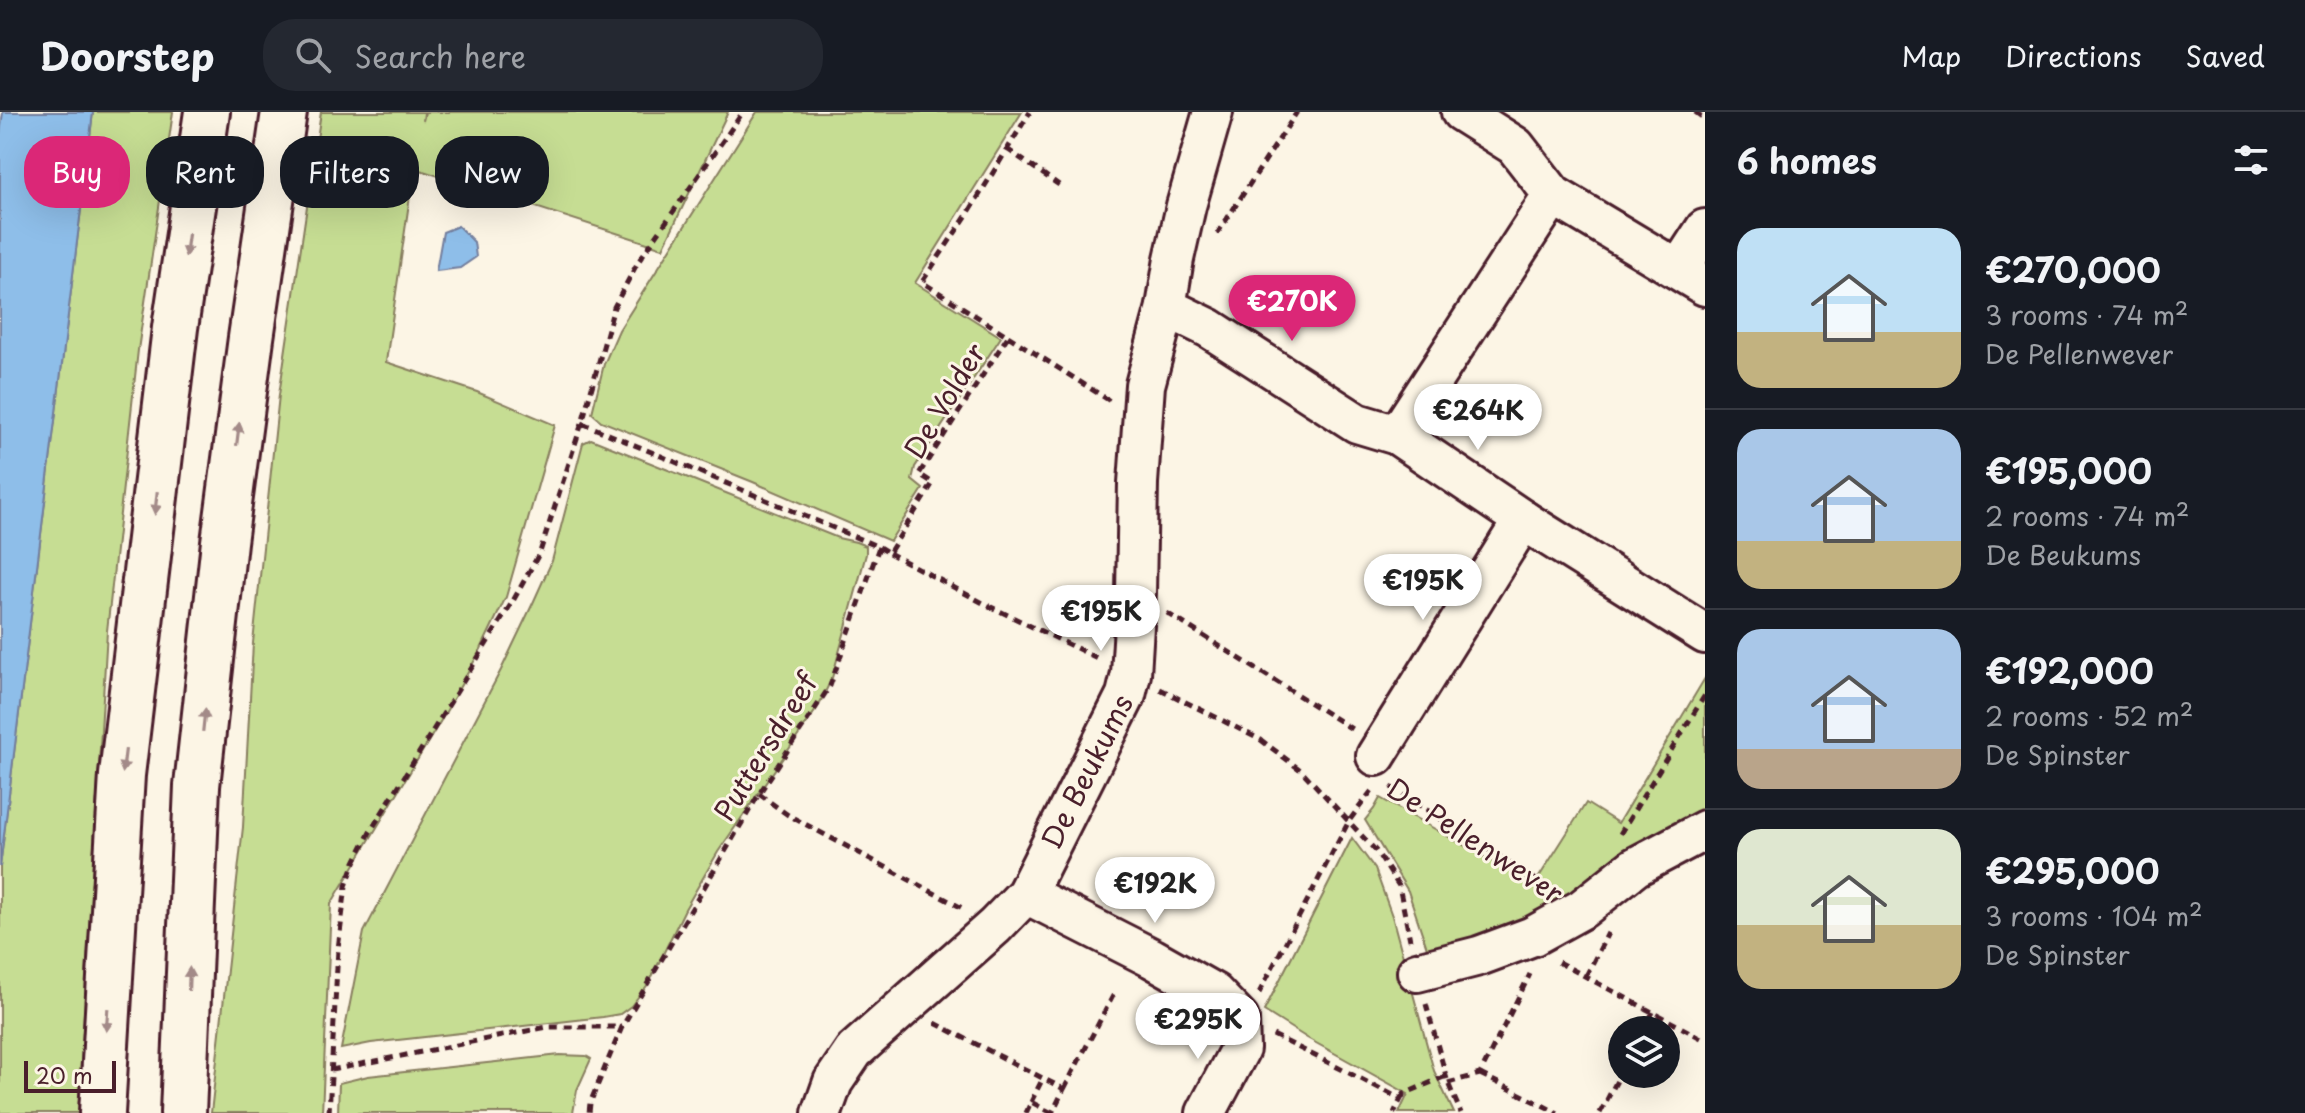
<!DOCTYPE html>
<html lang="en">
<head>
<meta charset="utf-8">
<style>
  body { margin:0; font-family:"Playpen Sans",sans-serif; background:#242831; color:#f1f3f6; height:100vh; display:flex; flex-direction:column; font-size:30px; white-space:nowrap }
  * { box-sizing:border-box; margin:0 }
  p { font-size:26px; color:#9ea1a6 }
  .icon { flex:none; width:44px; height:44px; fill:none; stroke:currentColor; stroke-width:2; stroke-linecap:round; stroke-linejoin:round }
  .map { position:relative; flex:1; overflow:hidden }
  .sheet { display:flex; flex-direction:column; background:#171b24; width:600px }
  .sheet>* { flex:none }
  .banner { position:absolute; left:24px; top:24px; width:760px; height:72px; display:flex; gap:16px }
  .tools { position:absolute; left:1608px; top:904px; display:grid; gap:16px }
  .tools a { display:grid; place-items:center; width:72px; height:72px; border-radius:50%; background:#171b24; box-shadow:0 8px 32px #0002; font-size:40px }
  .scale { position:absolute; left:24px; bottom:20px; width:92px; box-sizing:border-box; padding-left:8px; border:4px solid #4a1f2b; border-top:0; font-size:22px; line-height:28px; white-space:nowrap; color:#4a1f2b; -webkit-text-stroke:6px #fcf5e5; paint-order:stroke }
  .price { position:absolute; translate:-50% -68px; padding:0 18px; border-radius:28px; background:#fff; color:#222; font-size:26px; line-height:52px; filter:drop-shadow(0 2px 4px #0008) }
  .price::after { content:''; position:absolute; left:50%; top:48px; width:24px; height:18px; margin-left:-12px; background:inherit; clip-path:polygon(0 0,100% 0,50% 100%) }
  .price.selected { background:#db2777; color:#fff }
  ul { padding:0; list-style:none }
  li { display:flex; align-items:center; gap:24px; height:200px; padding:0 32px }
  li+li { border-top:2px solid #363941 }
  li span { display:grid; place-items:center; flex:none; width:224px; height:160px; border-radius:24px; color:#555 }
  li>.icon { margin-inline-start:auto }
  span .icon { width:96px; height:96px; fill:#fffc; stroke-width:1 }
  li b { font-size:34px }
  h2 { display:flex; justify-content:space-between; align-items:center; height:96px; padding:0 32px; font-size:34px }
  .tag { padding:0 28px; border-radius:32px; background:#171b24; box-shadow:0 8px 32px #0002; font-size:28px; line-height:72px }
  .tag.selected { background:#db2777; color:#fff }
  header { display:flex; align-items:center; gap:48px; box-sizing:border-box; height:112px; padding:0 40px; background:#171b24; border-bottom:2px solid #363941 }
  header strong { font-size:38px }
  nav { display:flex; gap:44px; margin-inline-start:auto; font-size:28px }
  .search { width:560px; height:72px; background:#242831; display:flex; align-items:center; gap:20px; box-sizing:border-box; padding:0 28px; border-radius:32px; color:#9ea1a6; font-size:30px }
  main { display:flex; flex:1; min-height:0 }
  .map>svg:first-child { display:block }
  .green { fill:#c6dd93; stroke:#887e5f; stroke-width:2 }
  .water { fill:#8ebee9; stroke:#737e9d; stroke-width:2 }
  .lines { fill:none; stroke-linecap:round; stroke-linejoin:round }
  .minor-casing { stroke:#4a1f2b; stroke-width:44 }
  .highway-casing { stroke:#4a1f2b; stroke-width:50 }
  .path { stroke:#4a1f2b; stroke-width:5; stroke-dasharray:8 6; stroke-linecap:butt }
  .minor { stroke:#fcf5e5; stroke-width:38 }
  .highway { stroke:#fcf5e5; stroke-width:44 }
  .oneway { fill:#a38a88 }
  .labels { text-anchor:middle; stroke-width:6; stroke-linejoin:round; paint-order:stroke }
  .street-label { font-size:28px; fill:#4a1f2b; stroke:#fcf5e5 }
</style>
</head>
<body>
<header>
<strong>Doorstep</strong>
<div class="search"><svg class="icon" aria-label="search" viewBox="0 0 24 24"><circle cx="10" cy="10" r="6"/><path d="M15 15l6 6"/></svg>Search here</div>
<nav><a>Map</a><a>Directions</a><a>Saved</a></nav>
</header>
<main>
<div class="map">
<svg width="1705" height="1001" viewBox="0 0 1705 1001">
  <rect width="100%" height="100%" fill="#fcf5e5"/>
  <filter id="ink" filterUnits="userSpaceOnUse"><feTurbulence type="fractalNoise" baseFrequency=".0125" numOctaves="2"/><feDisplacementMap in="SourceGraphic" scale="16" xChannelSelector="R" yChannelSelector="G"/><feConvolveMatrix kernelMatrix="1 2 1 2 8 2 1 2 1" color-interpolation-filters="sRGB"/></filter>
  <g filter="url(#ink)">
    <!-- green -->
    <path class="green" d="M93,0H173L138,238L107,519L78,1001H0V755Z
      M321,0H424L423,9L425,0H728L663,136L414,56L386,250L477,280L555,313L506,485L481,537L443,605L331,792L322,1001H211L243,715L253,531L279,283Z
      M757,0H1022L915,171L1001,225L915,355L912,368L923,377L890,429L753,370L601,309L592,301L604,252L619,218Z
      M591,327L838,426L856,430L866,434V442L832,566L818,595L718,740L685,797L649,871L631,894L620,902L603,905L371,931L341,937L364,820L501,558L533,491L552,449L583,331Z
      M1705,566V706L1546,804L1429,842L1408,779L1365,708L1374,697L1380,686L1534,773L1586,691L1618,711Z
      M1352,726L1375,757L1392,804L1434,959L1454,1001H1399L1408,982L1307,926L1264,899Z
      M560,943L586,944L591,947L577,978L573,1001H338L339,971L368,964Z"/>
    <!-- water -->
    <path class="water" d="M3,0H93L0,755V22Z
      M458,114L474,130L476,145L460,156L436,159L443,120Z"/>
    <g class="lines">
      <!-- minor casing -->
      <g class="minor-casing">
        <g id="minor">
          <path d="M1461,0L1515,34L1553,83L1705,174"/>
          <path d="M1679,157L1705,117"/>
          <path d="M1166,195L1209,216L1357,311L1397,323L1523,408L1705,522"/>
          <path d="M1397,323L1553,83"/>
          <path d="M1376,644L1523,408"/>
          <path d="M1026,782L1152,846L1214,881L1239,907L1240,937L1206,1001"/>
          <path d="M1417,860L1479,844L1533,824L1582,797L1635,755L1705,718"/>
          <path id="s1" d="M822,1001L833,970L854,939L995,814L1026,782L1126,583L1131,562L1136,481L1138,371L1145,273L1166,195L1174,147L1186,94L1213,0"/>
        </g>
      </g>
      <!-- highway casing -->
      <g class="highway-casing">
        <path id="highway" d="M102,1001L122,663L175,216L207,0
          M183,1001L197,674L224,430L251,226L284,0"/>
      </g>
      <!-- path -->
      <path class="path" d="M1695,0L1705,7
        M1007,37L1059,73
        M1217,122L1297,0
        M1008,224L1110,289
        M582,311L879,435L830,574L759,682L622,915L590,991L589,1001
        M879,435L889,441L933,371L919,362L1008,224L922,170L969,100L1030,0
        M889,441L985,492L1097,546
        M1167,501L1355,619
        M1160,577L1261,628L1302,659L1376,739L1399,774L1410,828
        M1391,675L1550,777
        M759,682L788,703L966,798
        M1620,722L1705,583
        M1558,850L1705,928
        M1586,864L1608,821
        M1259,881L1349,709L1373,677
        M1426,892L1448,971L1461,1001
        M935,911L1064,977L1052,1001
        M1644,918L1653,900
        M1273,923L1401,987L1394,1001
        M331,958L547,915H622
        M1480,962L1558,1001
        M1448,971L1480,962L1530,862
        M1064,977L1115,880
        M1401,987L1404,982L1446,964
        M1031,990L1043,966
        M329,1001L338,837L346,774L355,750L370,720L513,489L540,440L582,311L614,195L638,150L743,0
        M1026,1001L1031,990L1052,1001
        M1600,1001L1622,959"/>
      <!-- minor -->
      <use href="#minor" class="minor"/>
      <!-- highway -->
      <use href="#highway" class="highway"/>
    </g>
    <!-- one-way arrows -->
    <defs><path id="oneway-solid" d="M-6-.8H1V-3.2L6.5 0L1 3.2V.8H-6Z" transform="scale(2)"/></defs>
    <g class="oneway">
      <use href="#oneway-solid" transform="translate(187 133) rotate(98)"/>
      <use href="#oneway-solid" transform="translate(238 322) rotate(-83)"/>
      <use href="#oneway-solid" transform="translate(156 391) rotate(96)"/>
      <use href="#oneway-solid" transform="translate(204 608) rotate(-84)"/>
      <use href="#oneway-solid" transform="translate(124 649) rotate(97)"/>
      <use href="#oneway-solid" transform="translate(189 867) rotate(-88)"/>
      <use href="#oneway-solid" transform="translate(107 908) rotate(94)"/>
    </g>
  </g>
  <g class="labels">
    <!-- street labels -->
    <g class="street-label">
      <text transform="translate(945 289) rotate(-59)" y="10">De Volder</text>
      <text transform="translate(766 635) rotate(-58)" y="10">Puttersdreef</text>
      <text dy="10" stroke="none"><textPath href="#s1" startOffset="440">De Beukums</textPath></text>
      <text transform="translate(1475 729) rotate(33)" y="10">De Pellenwever</text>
    </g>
  </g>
</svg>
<div class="tools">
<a><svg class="icon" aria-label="layers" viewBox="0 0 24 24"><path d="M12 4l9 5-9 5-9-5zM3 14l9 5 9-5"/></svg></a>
</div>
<div class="scale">20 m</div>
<b class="price selected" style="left:1292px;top:231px">€270K</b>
<b class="price" style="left:1478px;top:340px">€264K</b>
<b class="price" style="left:1423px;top:510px">€195K</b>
<b class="price" style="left:1101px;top:541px">€195K</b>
<b class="price" style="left:1155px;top:813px">€192K</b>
<b class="price" style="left:1198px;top:949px">€295K</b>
<div class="banner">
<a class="tag selected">Buy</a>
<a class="tag">Rent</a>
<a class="tag">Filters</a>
<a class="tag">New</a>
</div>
</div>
<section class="sheet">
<h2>6 homes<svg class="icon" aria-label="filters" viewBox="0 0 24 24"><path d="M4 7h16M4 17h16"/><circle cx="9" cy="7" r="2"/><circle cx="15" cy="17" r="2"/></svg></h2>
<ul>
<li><span style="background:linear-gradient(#bfe0f5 65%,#c2b280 0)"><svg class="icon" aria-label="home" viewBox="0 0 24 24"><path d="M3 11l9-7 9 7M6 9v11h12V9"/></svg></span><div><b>€270,000</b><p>3 rooms · 74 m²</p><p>De Pellenwever</p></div></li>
<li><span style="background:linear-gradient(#a9c7e8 70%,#c2b280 0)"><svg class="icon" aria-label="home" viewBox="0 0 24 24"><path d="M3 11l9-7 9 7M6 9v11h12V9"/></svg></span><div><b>€195,000</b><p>2 rooms · 74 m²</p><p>De Beukums</p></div></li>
<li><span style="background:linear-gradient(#a9c7e8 75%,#b9a48a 0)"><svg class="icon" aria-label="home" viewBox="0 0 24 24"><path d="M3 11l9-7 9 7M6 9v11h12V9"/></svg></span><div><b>€192,000</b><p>2 rooms · 52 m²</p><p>De Spinster</p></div></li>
<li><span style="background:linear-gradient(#dfe7d0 60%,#c2b280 0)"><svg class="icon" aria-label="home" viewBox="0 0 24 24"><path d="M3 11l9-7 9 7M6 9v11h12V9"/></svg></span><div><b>€295,000</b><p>3 rooms · 104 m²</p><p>De Spinster</p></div></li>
</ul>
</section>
</main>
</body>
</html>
